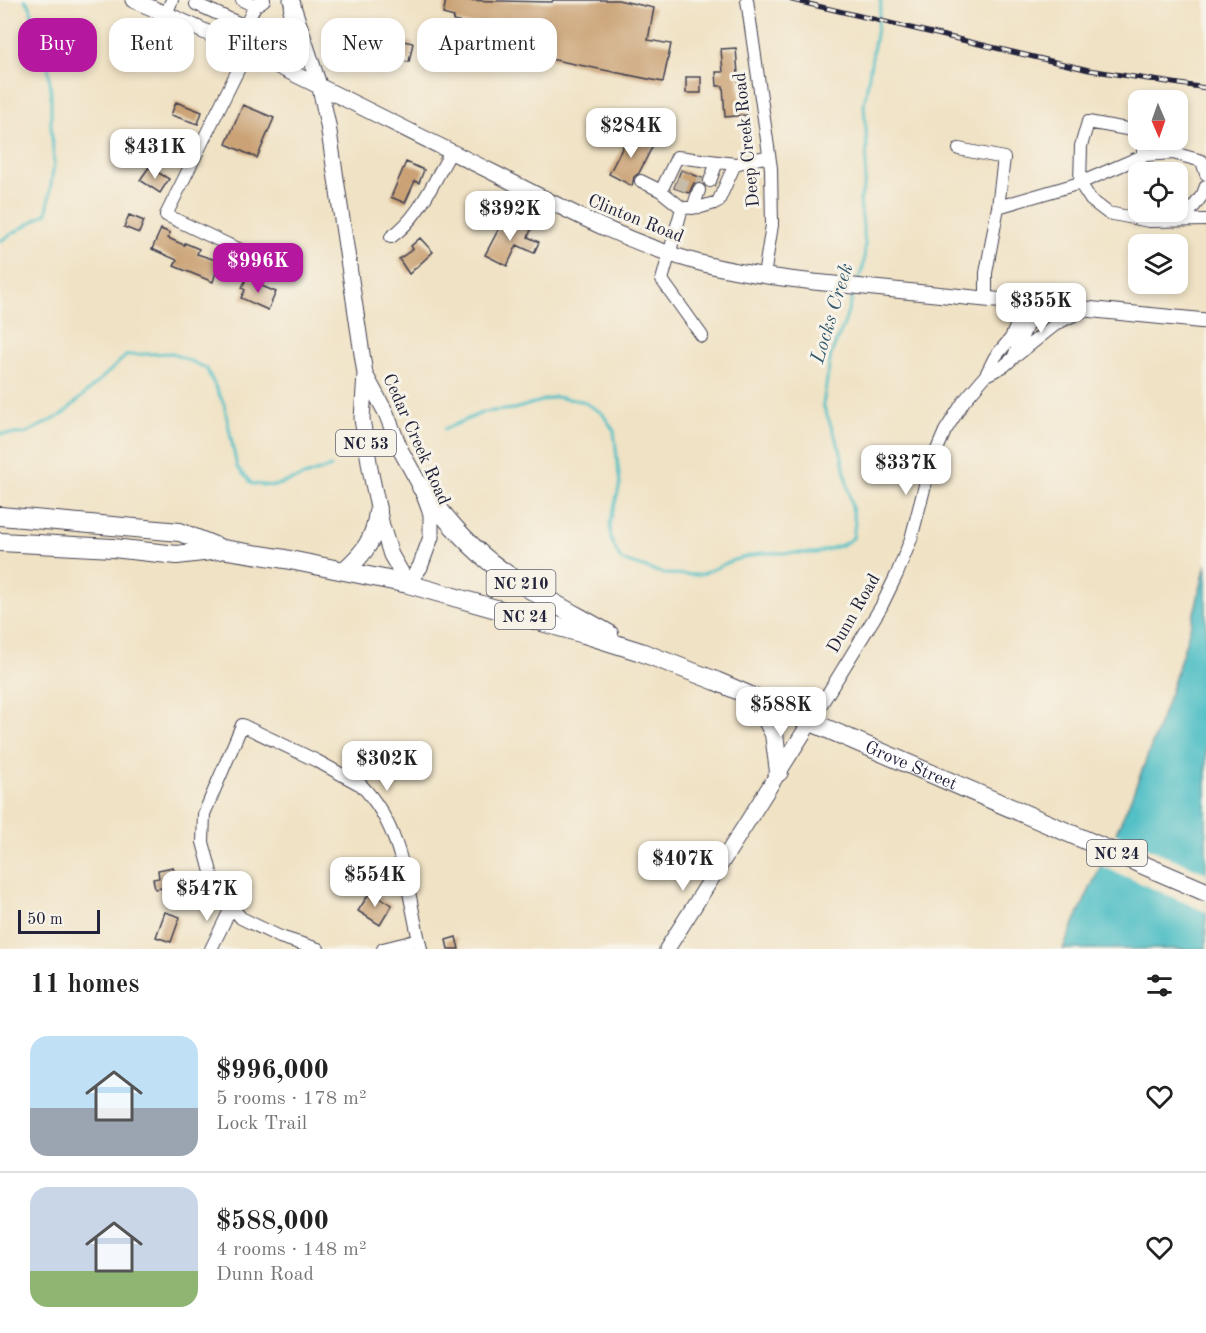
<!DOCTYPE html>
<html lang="en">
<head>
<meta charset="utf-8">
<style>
  body { margin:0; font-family:"Old Standard TT",serif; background:#f6f6f6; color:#222; height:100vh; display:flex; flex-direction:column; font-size:22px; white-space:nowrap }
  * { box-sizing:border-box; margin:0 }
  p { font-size:20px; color:#767676 }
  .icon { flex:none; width:33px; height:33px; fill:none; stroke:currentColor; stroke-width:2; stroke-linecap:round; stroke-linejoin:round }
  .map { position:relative; height:949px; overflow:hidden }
  .sheet { display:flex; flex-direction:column; background:#fff; flex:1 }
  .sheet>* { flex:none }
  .top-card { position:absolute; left:18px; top:18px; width:600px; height:54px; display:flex; gap:12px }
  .needle { width:39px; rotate:178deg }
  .controls { position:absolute; left:1128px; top:90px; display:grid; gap:12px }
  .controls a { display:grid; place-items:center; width:60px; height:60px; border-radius:12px; background:#fff; box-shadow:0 3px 9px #0003; font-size:30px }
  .scale { position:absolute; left:18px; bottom:15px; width:82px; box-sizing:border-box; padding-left:6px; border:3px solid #22223b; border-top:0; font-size:16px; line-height:21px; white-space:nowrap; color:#22223b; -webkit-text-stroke:4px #f7f3e8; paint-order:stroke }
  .price { position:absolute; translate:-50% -51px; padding:0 14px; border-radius:12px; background:#fff; color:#222; font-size:20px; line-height:39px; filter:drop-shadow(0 2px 3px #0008) }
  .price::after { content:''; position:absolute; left:50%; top:36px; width:18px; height:14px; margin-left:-9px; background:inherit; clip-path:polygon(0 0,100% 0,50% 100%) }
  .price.active { background:#b5179e; color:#fff }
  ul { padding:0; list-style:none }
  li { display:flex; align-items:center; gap:18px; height:150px; padding:0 30px }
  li+li { border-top:2px solid #e0e0e0 }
  li span { display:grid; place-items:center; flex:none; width:168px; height:120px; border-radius:18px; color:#555 }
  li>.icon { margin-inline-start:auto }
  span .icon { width:72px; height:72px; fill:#fffc; stroke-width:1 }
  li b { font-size:26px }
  h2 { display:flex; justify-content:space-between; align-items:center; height:72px; padding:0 30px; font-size:26px }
  .tag { padding:0 21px; border-radius:18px; background:#fff; box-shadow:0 3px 9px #0003; font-size:21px; line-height:54px }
  .tag.active { background:#b5179e; color:#fff }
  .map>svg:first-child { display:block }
  .water { fill:#52c0c6; stroke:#3a7180; stroke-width:1.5 }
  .pier { fill:#f0e2c4 }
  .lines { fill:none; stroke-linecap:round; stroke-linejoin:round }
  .stream { stroke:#52c0c6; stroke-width:3 }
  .building { fill:#caa274 }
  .minor-tunnel { stroke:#c7bca9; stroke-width:12; stroke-dasharray:12 6; stroke-linecap:butt }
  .minor-casing { stroke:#413f50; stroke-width:14 }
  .major-casing { stroke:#413f50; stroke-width:17 }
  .highway-casing { stroke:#413f50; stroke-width:20 }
  .minor { stroke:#fff; stroke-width:12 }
  .major { stroke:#fff; stroke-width:15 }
  .highway { stroke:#fff; stroke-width:18 }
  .rail-casing { stroke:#22223b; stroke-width:5 }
  .rail { stroke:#f7f3e8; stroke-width:3; stroke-dasharray:9; stroke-linecap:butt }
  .labels { text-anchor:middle; stroke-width:6; stroke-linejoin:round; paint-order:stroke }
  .shield { fill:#f7f3e8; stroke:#62616f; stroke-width:1.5 }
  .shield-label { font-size:16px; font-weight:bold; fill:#22223b }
  .street-label { font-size:18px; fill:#22223b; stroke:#f7f3e8 }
  .water-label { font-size:20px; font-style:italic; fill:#33596c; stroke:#f7f3e8 }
</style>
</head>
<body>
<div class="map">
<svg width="1206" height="949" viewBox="0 0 1206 949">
  <rect width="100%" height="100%" fill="#f7f3e8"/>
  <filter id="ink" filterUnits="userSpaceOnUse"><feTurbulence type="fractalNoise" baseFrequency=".0167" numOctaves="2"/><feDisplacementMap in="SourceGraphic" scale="12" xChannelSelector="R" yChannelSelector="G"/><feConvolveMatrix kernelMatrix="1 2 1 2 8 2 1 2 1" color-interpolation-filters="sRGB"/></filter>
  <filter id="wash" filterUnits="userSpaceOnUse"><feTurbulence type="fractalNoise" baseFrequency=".008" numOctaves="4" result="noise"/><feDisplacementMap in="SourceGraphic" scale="24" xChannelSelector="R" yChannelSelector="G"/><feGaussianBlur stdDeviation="1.35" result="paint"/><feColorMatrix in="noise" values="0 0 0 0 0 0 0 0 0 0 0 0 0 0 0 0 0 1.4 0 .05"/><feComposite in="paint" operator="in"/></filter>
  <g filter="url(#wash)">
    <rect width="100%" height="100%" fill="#f0e2c4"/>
    <!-- water -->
    <path class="water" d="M1206,564V949H1063C1083,900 1109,852 1129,803C1161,725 1188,646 1206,564Z"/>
    <!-- pier -->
    <path class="pier" d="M1112,832L1206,873V912L1097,864Z"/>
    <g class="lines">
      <!-- stream -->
      <path class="stream" d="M0,241L47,213L54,163L51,125V93L48,64L38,39L30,6L25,0
        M858,281L864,264L865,244L860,201L865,182L867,146L864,105L881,4L880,0
        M445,429L484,412L514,409L555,397L582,401L602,413L614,431L620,484L610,523L611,540L621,560L665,574L700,575L734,560L762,553H816L842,545L853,538L855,523L841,452L823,405L831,354L844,324L855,290
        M0,434H24L62,415L127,355L172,353L206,368L224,404L237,467L252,484L274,486L331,467"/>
    </g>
    <g id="blocks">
      <!-- building -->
      <path class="building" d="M446,0L552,2L553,0H618L654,8L648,40L671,44L663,82L535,56L537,46L508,40L509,32L453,21L454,17L443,14Z
        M389,30L400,32L398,40L413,43L409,62L384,58Z
        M736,48L740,100H746L747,115L725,117L723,86H717L716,72H723L721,49Z
        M686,77H701V93H686Z
        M176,102L202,112L198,124L171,115Z
        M243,105L274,118L257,158L226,144Z
        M630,133L653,145L639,173L634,177L632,186L609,174Z
        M406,162L424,170L419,183L415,181L405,203L391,197Z
        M149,167L169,179L160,193L140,180Z
        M681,170L702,178V182L694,183L689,193L674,188Z
        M129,215L144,221L139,233L124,227Z
        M505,217L531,230L528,237L539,242L534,253L517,245L507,266L485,255Z
        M161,229L170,233L168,238L184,245L185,243L199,249L197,254L219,261L213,282L174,266L177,260L152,249Z
        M420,238L433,252L409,274L399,259L413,249L411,246Z
        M247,277L258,282L257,284L276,292L268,310L241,298L245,290L242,288Z
        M173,867L180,897L165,900L162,888L155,889L153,879L159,878L158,870Z
        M370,892L392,905L380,925L358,911Z
        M165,912L180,917L171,942L156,937Z
        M456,937L459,949H448L446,940Z"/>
    </g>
  </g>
  <g filter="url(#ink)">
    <use href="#blocks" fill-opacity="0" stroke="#413f50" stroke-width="1.5"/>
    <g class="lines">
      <!-- minor-tunnel -->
      <path class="minor-tunnel" d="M680,190L686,172
        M699,190L703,178"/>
      <!-- minor casing -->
      <g class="minor-casing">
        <path id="minor" d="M242,0L255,6L264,0
          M747,0L771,168L772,225L764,276
          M196,4L245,26
          M166,14L172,0
          M235,47L255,6
          M247,52L166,215L229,245L290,271
          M959,149L1004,158L998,207L986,273V299
          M1143,156V140
          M1206,174L1202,161L1173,153L1145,155L1080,183L1091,200L1108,213L1149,221L1206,220
          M641,181L661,191
          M710,181L717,162
          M998,207L1080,183L1081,146L1088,122L1138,131
          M682,208L661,191L677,157L735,164
          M693,208L699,190
          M1184,220L1203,194L1206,186
          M391,237C420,217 433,182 451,152
          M702,336L662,280L682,208L701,207L718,202L735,164L769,156
          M1017,355L1056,324L1086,309
          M986,375L1004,366L1013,358L1028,323L1026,303
          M811,721L881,607L897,574L911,539L930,466L945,431L964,401L986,375L995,357L1011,338L1026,303
          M211,949L231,908
          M318,949L280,937L241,918L221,894L212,876L203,842L204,814L242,725L317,761L361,785C404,829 407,892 421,949
          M383,949L419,940"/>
      </g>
      <!-- major casing -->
      <g class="major-casing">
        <path id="major" d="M133,0C254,51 372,113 490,171C556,204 622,241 693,261C732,272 773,277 814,282L1206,321
          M291,0L320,88L328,125L365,374L362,419L371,474L382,526L391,555L408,584L420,567L431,537V514L421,487L401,451L386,413L365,374
          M247,52C281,46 286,38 293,4
          M667,949L811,721"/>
      </g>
      <!-- highway casing -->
      <g class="highway-casing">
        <g id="highway">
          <path d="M421,487C442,514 463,540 490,562C526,590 569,611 609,634"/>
          <path id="s1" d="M0,516L180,532L222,549L285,559L408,584L584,634L641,652L716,681L1206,892"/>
          <path d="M0,542L113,548L177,555L219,550"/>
          <path d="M345,570C365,553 375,538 378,512"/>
          <path d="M755,697L774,734L779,772"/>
        </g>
      </g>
      <!-- minor -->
      <use href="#minor" class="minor"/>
      <!-- major -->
      <use href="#major" class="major"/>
      <!-- highway -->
      <use href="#highway" class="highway"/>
      <!-- rail casing -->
      <g class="rail-casing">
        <path id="rail" d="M792,0L1089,70L1206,88"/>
      </g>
      <!-- rail -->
      <use href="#rail" class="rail"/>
    </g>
  </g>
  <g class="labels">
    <!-- shield labels -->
    <g class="shield">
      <rect x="336" y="430" width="60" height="26" rx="4.5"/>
      <rect x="486.5" y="570" width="69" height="26" rx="4.5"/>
      <rect x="495" y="603" width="60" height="26" rx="4.5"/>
      <rect x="1087" y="840" width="60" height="26" rx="4.5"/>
    </g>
    <g class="shield-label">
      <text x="366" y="449">NC 53</text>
      <text x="521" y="589">NC 210</text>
      <text x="525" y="622">NC 24</text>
      <text x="1117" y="859">NC 24</text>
    </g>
    <!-- street labels -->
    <g class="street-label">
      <text transform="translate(746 140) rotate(-96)" y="6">Deep Creek Road</text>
      <text transform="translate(636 218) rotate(22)" y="6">Clinton Road</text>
      <text transform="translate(417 439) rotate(66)" y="6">Cedar Creek Road</text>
      <text transform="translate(853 613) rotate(-60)" y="6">Dunn Road</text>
      <text dy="6" stroke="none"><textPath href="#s1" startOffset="951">Grove Street</textPath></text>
    </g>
    <!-- water labels -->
    <g class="water-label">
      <text transform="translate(831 313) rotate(-73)" y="7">Locks Creek</text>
    </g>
  </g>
</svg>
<div class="controls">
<a><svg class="needle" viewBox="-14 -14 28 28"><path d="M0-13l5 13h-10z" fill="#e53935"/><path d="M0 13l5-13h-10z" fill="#767676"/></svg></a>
<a><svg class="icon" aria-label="locate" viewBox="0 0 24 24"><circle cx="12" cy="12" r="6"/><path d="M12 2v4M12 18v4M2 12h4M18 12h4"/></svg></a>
<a><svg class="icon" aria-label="layers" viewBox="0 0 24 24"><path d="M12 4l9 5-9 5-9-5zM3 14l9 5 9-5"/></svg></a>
</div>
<div class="scale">50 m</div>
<b class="price" style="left:631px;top:159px">$284K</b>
<b class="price" style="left:155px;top:180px">$431K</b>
<b class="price" style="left:510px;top:242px">$392K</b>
<b class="price active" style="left:258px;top:294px">$996K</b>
<b class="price" style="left:1041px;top:334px">$355K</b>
<b class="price" style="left:906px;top:496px">$337K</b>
<b class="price" style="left:781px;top:738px">$588K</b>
<b class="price" style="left:387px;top:792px">$302K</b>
<b class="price" style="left:683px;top:892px">$407K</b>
<b class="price" style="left:375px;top:908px">$554K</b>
<b class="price" style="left:207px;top:922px">$547K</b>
<div class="top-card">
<a class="tag active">Buy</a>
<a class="tag">Rent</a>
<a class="tag">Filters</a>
<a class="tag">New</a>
<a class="tag">Apartment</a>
</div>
</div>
<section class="sheet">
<h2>11 homes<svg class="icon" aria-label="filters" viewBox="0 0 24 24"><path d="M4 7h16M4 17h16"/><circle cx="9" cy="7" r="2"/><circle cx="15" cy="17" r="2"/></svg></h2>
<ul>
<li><span style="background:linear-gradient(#bfe0f5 60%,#9aa5b1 0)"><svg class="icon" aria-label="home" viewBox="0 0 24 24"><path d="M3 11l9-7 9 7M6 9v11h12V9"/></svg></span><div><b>$996,000</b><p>5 rooms · 178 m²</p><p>Lock Trail</p></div><svg class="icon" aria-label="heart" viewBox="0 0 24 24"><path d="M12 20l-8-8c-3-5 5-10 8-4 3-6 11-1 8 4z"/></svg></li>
<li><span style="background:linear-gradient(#c9d6e8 70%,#8fb573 0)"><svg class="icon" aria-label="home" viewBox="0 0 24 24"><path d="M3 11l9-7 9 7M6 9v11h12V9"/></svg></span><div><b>$588,000</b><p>4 rooms · 148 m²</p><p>Dunn Road</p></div><svg class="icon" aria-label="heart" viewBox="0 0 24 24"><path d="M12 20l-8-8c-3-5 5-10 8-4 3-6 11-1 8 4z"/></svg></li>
</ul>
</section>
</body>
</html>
